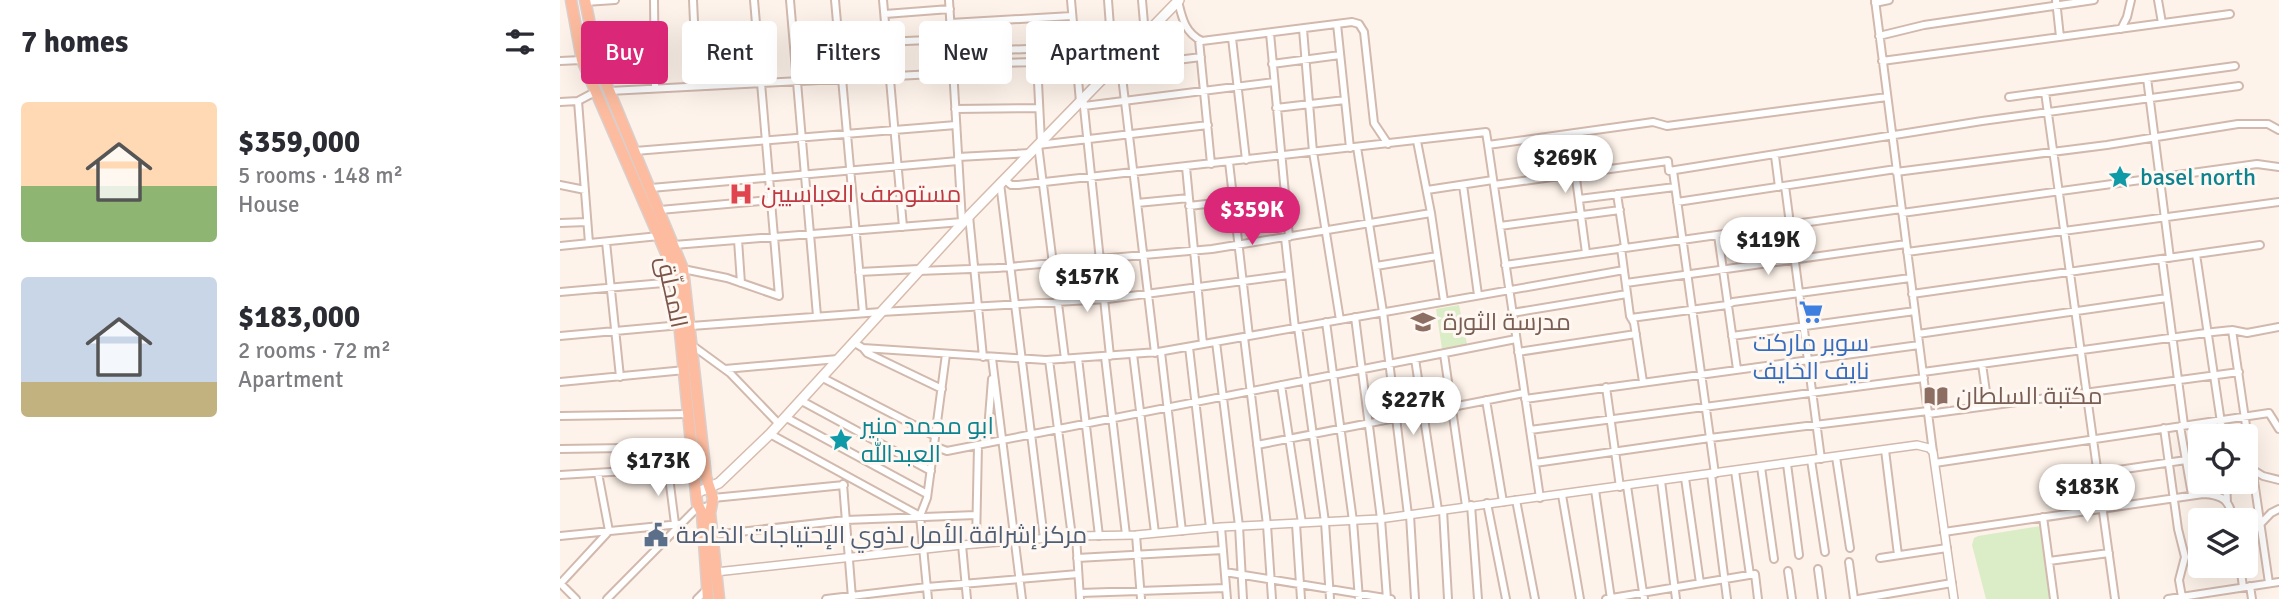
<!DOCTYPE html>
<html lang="en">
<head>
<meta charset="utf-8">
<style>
  body { margin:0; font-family:Signika,Cairo,sans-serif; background:#f2f2f3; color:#2b2b33; height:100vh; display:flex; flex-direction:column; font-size:26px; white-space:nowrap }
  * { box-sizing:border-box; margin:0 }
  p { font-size:23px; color:#7c7c81 }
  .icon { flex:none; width:38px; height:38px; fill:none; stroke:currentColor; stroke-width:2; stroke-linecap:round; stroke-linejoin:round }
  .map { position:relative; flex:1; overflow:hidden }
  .side { display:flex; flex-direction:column; background:#fff; width:560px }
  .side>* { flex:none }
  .top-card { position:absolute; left:21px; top:21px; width:665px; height:63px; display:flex; gap:14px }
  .buttons { position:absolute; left:1628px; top:424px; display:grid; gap:14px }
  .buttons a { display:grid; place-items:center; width:70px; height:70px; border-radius:7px; background:#fff; box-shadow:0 7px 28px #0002; font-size:35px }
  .price { position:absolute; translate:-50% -60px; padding:0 16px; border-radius:24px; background:#fff; color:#222; font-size:23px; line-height:46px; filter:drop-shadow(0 2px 4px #0008) }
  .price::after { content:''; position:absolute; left:50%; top:42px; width:21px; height:16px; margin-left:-10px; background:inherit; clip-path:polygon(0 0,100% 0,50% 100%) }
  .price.current { background:#db2777; color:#fff }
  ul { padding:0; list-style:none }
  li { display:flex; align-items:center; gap:21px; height:175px; padding:0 21px }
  li span { display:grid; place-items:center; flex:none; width:196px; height:140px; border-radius:7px; color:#555 }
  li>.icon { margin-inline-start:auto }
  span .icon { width:84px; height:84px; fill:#fffc; stroke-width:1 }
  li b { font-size:30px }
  h2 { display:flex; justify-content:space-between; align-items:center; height:84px; padding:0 21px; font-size:30px }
  .tag { padding:0 24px; border-radius:7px; background:#fff; box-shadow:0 7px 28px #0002; font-size:24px; line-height:63px }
  .tag.current { background:#db2777; color:#fff }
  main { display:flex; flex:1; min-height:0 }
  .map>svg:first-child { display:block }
  .garden { fill:#dbedc6 }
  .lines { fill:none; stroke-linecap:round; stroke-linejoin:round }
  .minor-casing { stroke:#d2b9ae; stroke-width:10 }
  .tertiary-casing { stroke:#d2b9ae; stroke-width:10 }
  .secondary-casing { stroke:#d7bbad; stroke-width:12 }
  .trunk-casing { stroke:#dacfcc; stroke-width:13 }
  .minor { stroke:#fff; stroke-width:6 }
  .tertiary { stroke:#fff; stroke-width:7 }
  .secondary { stroke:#fff; stroke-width:9 }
  .trunk { stroke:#fdbc9f; stroke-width:10 }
  .labels { text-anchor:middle; stroke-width:6; stroke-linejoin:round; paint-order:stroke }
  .culture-label { font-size:24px; fill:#0d838f; stroke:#fff8f2; text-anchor:start }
  .health-label { font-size:24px; fill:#be3a42; stroke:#fff8f2; text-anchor:start }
  .street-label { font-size:24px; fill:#7b554a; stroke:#fff8f2 }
  .education-label { font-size:24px; fill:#785e54; stroke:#fff8f2; text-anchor:start }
  .shop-label { font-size:24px; fill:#366cbe; stroke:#fff8f2 }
  .service-label { font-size:24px; fill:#4e5e75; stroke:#fff8f2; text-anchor:start }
</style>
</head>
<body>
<main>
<section class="side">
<h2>7 homes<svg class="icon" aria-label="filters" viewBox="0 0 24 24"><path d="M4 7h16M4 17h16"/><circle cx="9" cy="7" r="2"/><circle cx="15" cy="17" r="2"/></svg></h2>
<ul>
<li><span style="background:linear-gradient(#ffd9b3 60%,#8fb573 0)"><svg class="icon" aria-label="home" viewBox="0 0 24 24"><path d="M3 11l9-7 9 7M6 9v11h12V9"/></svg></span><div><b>$359,000</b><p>5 rooms · 148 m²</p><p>House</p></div></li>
<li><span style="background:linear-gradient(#c9d6e8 75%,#c2b280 0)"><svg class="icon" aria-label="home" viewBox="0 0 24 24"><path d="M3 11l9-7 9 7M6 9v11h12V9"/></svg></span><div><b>$183,000</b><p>2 rooms · 72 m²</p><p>Apartment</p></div></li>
</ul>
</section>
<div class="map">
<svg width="1719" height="599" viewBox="0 0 1719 599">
  <rect width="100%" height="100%" fill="#fef3ea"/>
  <!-- garden -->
  <path class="garden" d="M899,305L907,344L882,349L876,309Z
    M1481,526L1491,599H1426L1412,545L1414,538L1418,536Z"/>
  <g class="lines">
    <!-- minor casing -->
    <g class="minor-casing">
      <path id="minor" d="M94,0L95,88
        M133,0L137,86
        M230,0L257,316
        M275,0L303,313
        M323,0L343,227
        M511,0L520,102
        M548,0L553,67
        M582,0L585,35
        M1315,0L1373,452
        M1496,0L1500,37
        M1598,0L1602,23
        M618,1C622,18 625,33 642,41L792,22L799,24L804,32L814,123L828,144
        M25,2L55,0
        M1315,3L1329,0
        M325,14L390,9
        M390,23L512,16
        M777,24L790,148
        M743,29L753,152L780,320
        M1561,29L1567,17L1571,0
        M710,33L729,237
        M1319,36L1364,25L1534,0
        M672,38L686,160
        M639,40L651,164
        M234,46L391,39
        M392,52L515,47
        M560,60L595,353
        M0,61L22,60
        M1322,61L1670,14
        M477,62L481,142
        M393,64L516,61
        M712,64L780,55
        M561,67L641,57
        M1587,78L1610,258
        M49,91L393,73
        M1485,92L1555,599
        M1449,97L1675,66
        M523,98L550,356
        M0,102L18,101
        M524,106L714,82
        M716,108L785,100
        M395,109L479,108
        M1010,134L1026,253
        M857,141L871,213L884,301
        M928,145L980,498
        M797,147L823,312L848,515
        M75,151L396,125
        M1215,156L1219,187
        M398,157L470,153
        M669,162L689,336
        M626,167L643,344
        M1113,171L1155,474
        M1336,172L1547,145L1678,124H1708L1719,130
        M444,179L451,185H458L926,132L928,145L1093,122L1107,126L1327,97
        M440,183L484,539
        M0,185L25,190
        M903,185L918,295
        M934,185L1108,161L1109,171L1422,121L1679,86
        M1225,186L1261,459
        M91,188L398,161
        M867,190L933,180
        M1057,194L1065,247
        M1019,199L1115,187
        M1117,202L1336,169
        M577,203L629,198
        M629,206L724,195
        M100,210L211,200
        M1342,213L1697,164L1719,167
        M409,216L423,357
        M0,223L27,222
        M940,226L1060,210
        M1158,235L1177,369
        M725,238L735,328
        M178,240L181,283
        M46,242L60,377
        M29,243L18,101L35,92
        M114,245L402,222L389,0
        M0,246L99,236
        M1061,248L1070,316L1074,323L1083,382
        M1347,252L1719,202
        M1636,254L1663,436
        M1602,259L1624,425
        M945,265L1341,209
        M816,266L877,256
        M123,269L167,278L219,296L194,0
        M358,271L437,268L652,249L871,213
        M299,272L359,269
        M1066,283L1346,244
        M0,292L115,282
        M1352,294L1700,245
        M952,313L1067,294
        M795,317L821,519L827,599
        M1071,318L1167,305L1173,302L1350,278
        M766,322L793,521L799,599
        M131,326L321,312L548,299L729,275
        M738,327L765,522L770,599
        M1672,330L1709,583
        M1358,334L1607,298
        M0,336L121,325
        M1172,336L1355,311
        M684,337L707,525L712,599
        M293,342L303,348L486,360L598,352L1064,270
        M656,342L679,526L683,599
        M133,346L170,373L219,424
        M629,347L650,528
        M303,348L307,353L382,389
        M601,352L622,531
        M958,352L1076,334
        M573,354L595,533
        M884,354L906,506
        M545,357L566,535
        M432,358L462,599
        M518,358L539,536
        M505,359L478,145L648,125
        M855,359L878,510
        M489,360L512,537
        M1422,364L1428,406
        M165,369L278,359
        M1363,372L1653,332L1672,330L1687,333L1719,327
        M261,377L375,436
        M0,382L125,370
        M721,385L742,523
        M1046,387L1060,487
        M965,399L1359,345
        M240,400L371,471
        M926,400L943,502
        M1368,414L1679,372
        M0,416L129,414
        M225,417L367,494
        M1620,426L1632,495
        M1604,428L1618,529L1625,557L1619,580L1622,597
        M970,430L1364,378
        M210,434L360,516L368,599
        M427,443L432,379
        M697,445L964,393
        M374,446L387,451L956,339
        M0,449L132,447
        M1325,450L1338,555
        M1276,457L1290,548
        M1251,460L1265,552
        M975,463L1150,438L1368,411
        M1375,463L1709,413L1719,429
        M1227,464L1239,555
        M1685,465L1703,476L1719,480
        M1201,467L1214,559
        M108,469L115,524
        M1175,471L1190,575
        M1538,473L1626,460
        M1151,474L1167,599
        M0,475L134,467
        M1125,478L1140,583
        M1101,481L1116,599
        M1666,481L1667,503
        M283,484L292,598
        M1067,486L1084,599
        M1035,490L1051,599
        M1002,495L1020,599
        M153,498L284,485
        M956,500L975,599
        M927,503L946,599
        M911,505L918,599
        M883,510L888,599
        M850,515L855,599
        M360,516L367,498L386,354
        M1483,517L1494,599
        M736,524L741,599
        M661,527L667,599
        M1384,532L1643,494C1663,495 1670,500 1673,520
        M152,535L286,520L416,515
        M576,535L581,599
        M0,536L120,524
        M516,536L520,599
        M1685,540L1711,513L1719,509
        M416,544L418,445
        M402,545L407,599
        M517,558L663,550
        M1320,558L1387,548
        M1489,561L1549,553
        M1289,562L1294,599
        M1680,565L1683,587
        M1258,569L1262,599
        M1228,571L1232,599
        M665,572L831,599
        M0,583L16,599
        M0,584L49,531L38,473
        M1690,586L1692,599
        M520,593L666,588
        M47,599L135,510L151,505
        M137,599L147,589
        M266,599L367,587L518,574
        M1046,599L1195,574L1198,599
        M1298,599L1392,583
        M1608,599L1719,582"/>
    </g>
    <!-- tertiary casing -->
    <g class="tertiary-casing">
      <path id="tertiary" d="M156,572L402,545L516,536L576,535L661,527L819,519L1357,445L1369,448L1373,452L1394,599"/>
    </g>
    <!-- secondary casing -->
    <g class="secondary-casing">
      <path id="secondary" d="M136,493L159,483L210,434L409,216L619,0"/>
    </g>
    <!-- trunk casing -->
    <g class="trunk-casing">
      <path id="trunk" d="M11,0L22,60L109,260L115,282L137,503L142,513L148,599
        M25,0L38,64L123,269L146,477L153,498L150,513L159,599"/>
    </g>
    <!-- minor -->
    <use href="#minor" class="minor"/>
    <!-- tertiary -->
    <use href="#tertiary" class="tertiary"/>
    <!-- secondary -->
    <use href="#secondary" class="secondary"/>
    <!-- trunk -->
    <use href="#trunk" class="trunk"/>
  </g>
  <!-- icons -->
  <defs>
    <g id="sight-bare" transform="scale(1.89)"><path d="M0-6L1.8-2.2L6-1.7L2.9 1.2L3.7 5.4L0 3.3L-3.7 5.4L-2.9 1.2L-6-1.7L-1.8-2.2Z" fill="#0f9aa8" stroke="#fff8f2" stroke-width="2.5" paint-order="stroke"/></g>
    <g id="hospital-bare" transform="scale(1.89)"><path d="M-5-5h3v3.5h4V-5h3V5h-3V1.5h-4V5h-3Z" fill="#e0444e" stroke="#fff8f2" stroke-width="2.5" paint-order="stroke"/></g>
    <g id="supermarket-bare" transform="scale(1.89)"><path d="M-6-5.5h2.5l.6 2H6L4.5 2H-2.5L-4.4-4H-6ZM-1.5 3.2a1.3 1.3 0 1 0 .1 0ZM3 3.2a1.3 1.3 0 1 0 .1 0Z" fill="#3f7fe0" stroke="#fff8f2" stroke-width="2.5" paint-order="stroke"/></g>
    <g id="school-bare" transform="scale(1.89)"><path d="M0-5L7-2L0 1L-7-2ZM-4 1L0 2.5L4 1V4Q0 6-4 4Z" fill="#8d6e63" stroke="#fff8f2" stroke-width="2.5" paint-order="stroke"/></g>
    <g id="library-bare" transform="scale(1.89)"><path d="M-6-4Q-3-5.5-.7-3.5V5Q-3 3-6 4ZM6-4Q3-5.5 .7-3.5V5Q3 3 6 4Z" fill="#8d6e63" stroke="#fff8f2" stroke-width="2.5" paint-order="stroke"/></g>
    <g id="civic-bare" transform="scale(1.89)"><path d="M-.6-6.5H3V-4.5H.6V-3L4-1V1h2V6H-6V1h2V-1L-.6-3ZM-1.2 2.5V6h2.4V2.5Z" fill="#5c6f8a" stroke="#fff8f2" stroke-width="2.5" paint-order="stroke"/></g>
  </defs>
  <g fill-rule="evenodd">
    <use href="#sight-bare" x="1560" y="177"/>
    <use href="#hospital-bare" x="181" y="194"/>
    <use href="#supermarket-bare" x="1251" y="312"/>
    <use href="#school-bare" x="863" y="322"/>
    <use href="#library-bare" x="1376" y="396"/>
    <use href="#sight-bare" x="281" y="440"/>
    <use href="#civic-bare" x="96" y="535"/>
  </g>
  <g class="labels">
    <!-- culture labels -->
    <g class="culture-label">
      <text x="1580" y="185">basel north</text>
      <text x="301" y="434">ابو محمد منير<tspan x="301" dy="28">العبدالله</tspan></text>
    </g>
    <!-- health labels -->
    <g class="health-label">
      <text x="201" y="202">مستوصف العباسيين</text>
    </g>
    <!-- street labels -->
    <g class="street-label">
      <text transform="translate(112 292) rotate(78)" y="8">المحلّق</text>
    </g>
    <!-- education labels -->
    <g class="education-label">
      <text x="883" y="330">مدرسة الثورة</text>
      <text x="1396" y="404">مكتبة السلطان</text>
    </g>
    <!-- shop labels -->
    <g class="shop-label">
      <text x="1251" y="351">سوبر ماركت<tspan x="1251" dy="28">نايف الخايف</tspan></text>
    </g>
    <!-- service labels -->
    <g class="service-label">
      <text x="116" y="543">مركز إشراقة الأمل لذوي الإحتياجات الخاصة</text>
    </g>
  </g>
</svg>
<div class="buttons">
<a><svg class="icon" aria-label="locate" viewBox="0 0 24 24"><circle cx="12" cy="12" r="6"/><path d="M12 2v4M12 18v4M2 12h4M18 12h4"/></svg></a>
<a><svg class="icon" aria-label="layers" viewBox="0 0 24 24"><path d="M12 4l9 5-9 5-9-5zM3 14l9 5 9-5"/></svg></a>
</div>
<b class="price" style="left:1005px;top:195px">$269K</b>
<b class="price current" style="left:692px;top:247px">$359K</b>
<b class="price" style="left:1208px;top:277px">$119K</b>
<b class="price" style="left:527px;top:314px">$157K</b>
<b class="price" style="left:853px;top:437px">$227K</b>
<b class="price" style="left:98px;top:498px">$173K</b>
<b class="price" style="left:1527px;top:524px">$183K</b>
<div class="top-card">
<a class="tag current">Buy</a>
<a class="tag">Rent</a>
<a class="tag">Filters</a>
<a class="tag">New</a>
<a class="tag">Apartment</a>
</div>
</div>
</main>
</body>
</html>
